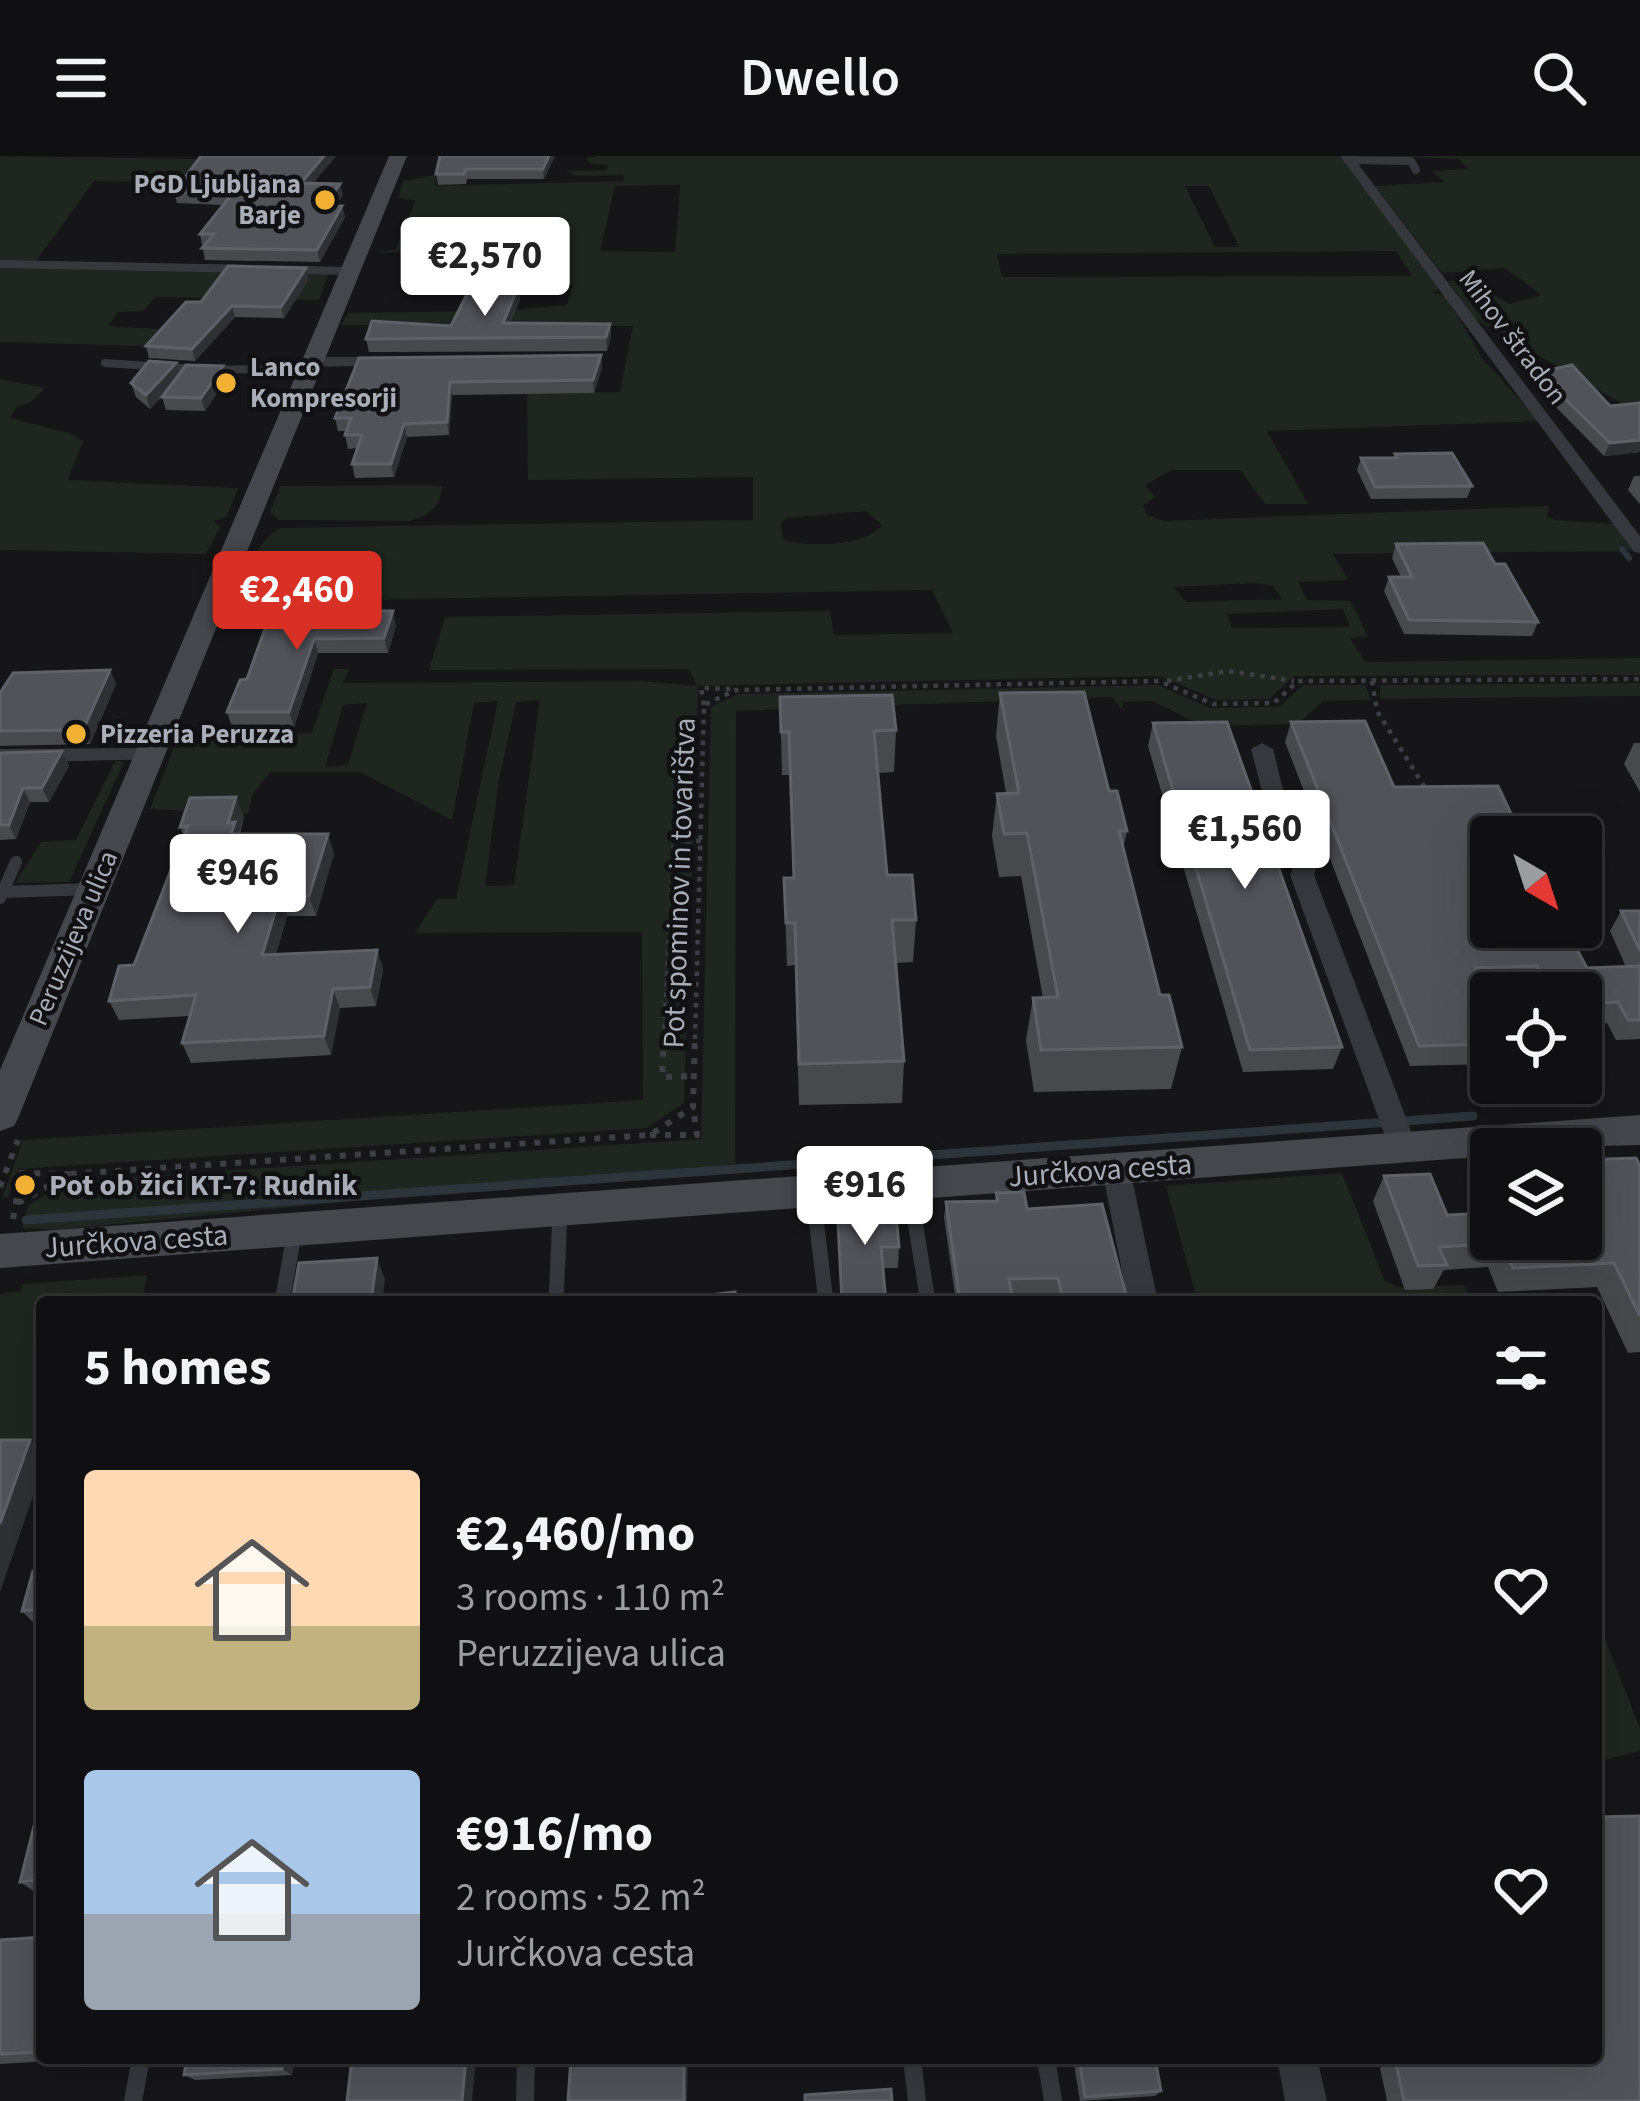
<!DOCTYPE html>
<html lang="en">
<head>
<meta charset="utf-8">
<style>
  body { margin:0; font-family:"Source Sans 3",sans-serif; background:#1e1e20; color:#f1f3f6; height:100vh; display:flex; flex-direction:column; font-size:45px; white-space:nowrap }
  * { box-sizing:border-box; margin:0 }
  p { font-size:39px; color:#9c9d9f }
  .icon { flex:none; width:66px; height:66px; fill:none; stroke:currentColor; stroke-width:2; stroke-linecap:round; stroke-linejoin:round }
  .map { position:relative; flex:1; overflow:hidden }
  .drawer { position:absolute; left:36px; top:1140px; width:1566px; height:768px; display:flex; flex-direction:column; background:#101012; border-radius:12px; box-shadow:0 12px 48px #0002,0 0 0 3px #303032 }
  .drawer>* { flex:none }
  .needle { width:78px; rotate:141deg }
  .fabs { position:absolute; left:1470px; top:660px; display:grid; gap:24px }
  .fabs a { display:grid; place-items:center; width:132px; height:132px; border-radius:12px; background:#101012; box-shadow:0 12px 48px #0002,0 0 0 3px #303032; font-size:60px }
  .price { position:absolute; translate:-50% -102px; padding:0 27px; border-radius:12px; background:#fff; color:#222; font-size:39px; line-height:78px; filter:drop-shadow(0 3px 6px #0008) }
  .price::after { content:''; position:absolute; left:50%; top:72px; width:36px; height:27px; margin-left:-18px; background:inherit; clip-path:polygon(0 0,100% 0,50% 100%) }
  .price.current { background:#d93025; color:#fff }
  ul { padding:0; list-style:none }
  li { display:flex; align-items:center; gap:36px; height:300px; padding:0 48px }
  li span { display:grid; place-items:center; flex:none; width:336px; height:240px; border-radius:12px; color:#555 }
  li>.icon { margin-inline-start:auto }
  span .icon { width:144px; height:144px; fill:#fffc; stroke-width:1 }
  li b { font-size:51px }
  h2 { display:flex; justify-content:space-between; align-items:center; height:144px; padding:0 48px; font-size:51px }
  header { display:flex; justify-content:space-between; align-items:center; height:156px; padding:0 48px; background:#101012; font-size:54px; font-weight:600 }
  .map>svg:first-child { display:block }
  .green { fill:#1e261f; fill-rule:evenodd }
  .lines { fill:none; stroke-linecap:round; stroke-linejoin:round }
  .stream-far1 { stroke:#2c353c; stroke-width:6 }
  .stream { stroke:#2c353c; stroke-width:9 }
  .path-far1 { stroke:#3d3f44; stroke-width:4.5; stroke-dasharray:4.5 6; stroke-linecap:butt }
  .path { stroke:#3d3f44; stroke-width:6; stroke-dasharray:6 9; stroke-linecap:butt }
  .service-far3 { stroke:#37383d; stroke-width:8 }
  .service-far2 { stroke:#37383d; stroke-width:12 }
  .service-far1 { stroke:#37383d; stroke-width:15 }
  .service { stroke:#37383d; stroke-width:18 }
  .minor { fill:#37383d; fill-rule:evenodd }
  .secondary { fill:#45474d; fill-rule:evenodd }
  .wall { fill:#47494d }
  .shaded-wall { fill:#2f3033 }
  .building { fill:#525359; stroke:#5f6168; stroke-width:3 }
  .poi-dot { fill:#f2b134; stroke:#111113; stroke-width:4.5 }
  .labels { text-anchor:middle; stroke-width:9; stroke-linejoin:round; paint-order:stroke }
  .far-poi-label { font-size:27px; font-weight:bold; fill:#a8adb8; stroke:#111113; text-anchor:start }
  .far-street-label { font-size:27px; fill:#a8adb8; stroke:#111113 }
  .street-label { font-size:30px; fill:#a8adb8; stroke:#111113 }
  .poi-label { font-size:30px; font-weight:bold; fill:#a8adb8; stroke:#111113; text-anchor:start }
</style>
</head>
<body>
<header><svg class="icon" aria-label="menu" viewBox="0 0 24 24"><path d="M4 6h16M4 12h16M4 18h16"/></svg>Dwello<svg class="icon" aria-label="search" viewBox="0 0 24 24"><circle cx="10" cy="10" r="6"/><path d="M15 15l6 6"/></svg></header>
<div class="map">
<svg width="1640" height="1945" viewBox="0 0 1640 1945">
  <rect width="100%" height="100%" fill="#161618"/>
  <!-- green -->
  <path class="green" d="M0,0L259,4L241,28L94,25L34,108L0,107Z
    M599,0H1341L1439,133L1432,137L1446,140L1482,202L1539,265L1267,275L1308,348H1265L1240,314H1171L1145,329L1155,341L1143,350L1147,359L1164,365L1549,350L1547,360L1554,364L1615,368L1632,395L1333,398L1348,424L1298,426L1307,444L1351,445L1368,481L1350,482L1365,506L1640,502V519L1294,520L1269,543L1216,544L1160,520L698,530L684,947L647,972L18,1013L9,1040L2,1043L23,984L643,944L642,776L415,777L437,743H456L498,545L474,547L452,664L360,616H270L252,639L248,658L150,653L178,581L312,577L334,513H349L343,527L641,525L697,530L689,513L429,514L445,461L830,455L834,479L953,477L932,434L234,446C244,419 255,388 280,372L753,364V321L528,324L527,238L620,236L633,170L341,169L348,157L499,155L567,149L573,128L496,124L505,99L374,96L395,94L416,44L398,42L403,25L436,19L435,30L624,25L623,19L577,20L566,15L607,14L608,9L591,8L586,2ZM680,29L675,96L600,95L615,30ZM1185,30H1209L1239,91H1215ZM1396,95L1412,120L1002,121L997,98ZM866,355L882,369C864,391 810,391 783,384L781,366L788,362ZM1254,427L1273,430L1282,443L1186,446L1173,431ZM1343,453L1350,471L1232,472L1227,458ZM540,544L514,729L485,730L499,624L516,546ZM367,547L348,609L325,611L343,549Z
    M1376,0H1640V258L1475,163L1448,125H1468L1510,148L1542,139L1505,112L1442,117L1375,30L1445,26L1432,15L1469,13L1458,3Z
    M0,110L320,117L328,119L319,144L155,141L143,155L119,156L107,170L189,175L174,191L0,186Z
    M0,223L45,232L31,246L16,251L10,262L69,277L83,285L68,324L238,332L227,361L214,365L220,371L206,398L0,394Z
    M428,329L442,331C440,352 429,360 409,365L279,364L270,357L280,330Z
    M1640,527V540L1380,543V529Z
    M1158,529L1210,552L1279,551L1303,529H1365L1371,544L1323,545L1298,568L1204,570L1152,545L1122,546L1124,555L1112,541L736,555L735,1008L56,1074L22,1072L28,1049L72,1025L701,983L711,551L738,538Z
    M115,605L124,606L69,726L15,727L41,686L76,684Z
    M1342,1017L1385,1125L1397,1131L1464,1129L1471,1146H1174L1196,1140L1166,1030Z
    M147,1119L142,1146H42V1288L0,1289V1138L20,1135L23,1128Z
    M1596,1460L1640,1572V1595L1596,1606Z"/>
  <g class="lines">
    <!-- stream-far1 -->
    <path class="stream-far1" d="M1622,393L1629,402"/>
    <!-- stream -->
    <path class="stream" d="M26,1064L1473,960"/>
    <!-- path-far1 -->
    <path class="path-far1" d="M1167,525L1228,515L1294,525
      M1372,525L1377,555L1429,638
      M704,549L701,532L733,533
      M664,883L674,685H701
      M695,883L704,549L736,534L1159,525L1213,548L1274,547L1298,525L1640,523"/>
    <!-- path -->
    <path class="path" d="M664,880L662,921L694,920
      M650,979H697L693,951
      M0,1031L18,984
      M18,1047L70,1018L650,979L693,951L695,880
      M13,1063L21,1017L70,1018"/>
    <!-- service-far3 -->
    <path class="service-far3" d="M1348,4L1411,5L1416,14
      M105,207L209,214L309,212"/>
    <!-- service-far2 -->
    <path class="service-far2" d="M3,736L93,733
      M0,742L16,706"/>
    <!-- service-far1 -->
    <path class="service-far1" d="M909,1028L928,1146
      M813,1038L826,1146
      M282,1146L295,1074
      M556,1146L560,1055"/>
    <!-- service -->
    <path class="service" d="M912,1902L917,1945
      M1046,1902L1053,1945
      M133,1945L141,1902
      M525,1945L526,1902"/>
    <!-- minor -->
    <path class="minor" d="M1340,0H1352L1640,380V397L1634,396Z
      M0,104L350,111L357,115L350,119L0,112Z
      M391,201L399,206L396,209L312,211L304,206L312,201Z
      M1262,587L1273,593C1278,612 1282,632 1288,650C1298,678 1326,686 1314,719L1417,991L1413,998H1393L1389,991L1290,719L1297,704L1294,692L1268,658L1251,593Z
      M150,592L158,593V603L0,607V593Z
      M1116,1002L1126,1005L1130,1013L1158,1146H1128L1102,1013L1106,1005Z
      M1277,1902H1317L1327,1945H1285Z"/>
    <!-- secondary -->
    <path class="secondary" d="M389,0H407L19,960L14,970L0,975V914Z
      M1640,959V989L1491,993V1000L0,1112V1078Z"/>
  </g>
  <!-- wall -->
  <path class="wall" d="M201,0H336L313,27L343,39L335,50H342L345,61L320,106L205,104L200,78L223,49L177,47L174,36Z
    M555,0L544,23H467L466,28L438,29L436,18Z
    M514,121L515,131H518L520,144L510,167L610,168L611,181L607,195L369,196L366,183L451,170Z
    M309,123L284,162L235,161L195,205L149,202L146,190L201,146Z
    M601,199L602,212L594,237L452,239L449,279L407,281L394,321L355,322L352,308L358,292L348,293L345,279L346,275H338L335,262L359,202Z
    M1545,215L1610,250L1640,247V296L1604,300L1552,247L1554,241L1541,227Z
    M227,222L205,255L166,254L162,241L166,236L150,253L136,241L131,227Z
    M1395,298L1472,330L1467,342L1371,343L1357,314L1361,302H1393Z
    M1634,320H1640V348L1628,334Z
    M1396,388L1495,408L1538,466L1532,480L1404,478L1384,435L1389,421H1401L1392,402Z
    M272,453L396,470L388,497H318L294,571H232L227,556L247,523Z
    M110,514L116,528L90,588L0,590V537Z
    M1000,537L1109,635L1127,675L1123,693L1160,839L1182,891L1171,933L1034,936L1026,884L1033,842H1043L1021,720L999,721L992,680L997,638L1006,637L996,580Z
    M780,541L896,574L894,616L878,617L887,719L916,764L913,806L896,807L904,905L902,947L799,949L795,809L787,810L784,722H793L790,619H782Z
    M1291,566L1394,631L1491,681L1587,812L1626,811L1610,775L1621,755H1640V883L1616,884L1607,867L1581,868V837H1530L1527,831L1485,832L1491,846V908L1410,910L1285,586Z
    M1153,567L1342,891L1333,913L1243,916L1148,590Z
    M1634,587H1640V636L1624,608Z
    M62,595L69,610L49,646H30L16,683L0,684V597Z
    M244,660L240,678L334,697L316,760H287L276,798L377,794L383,813L376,850L340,852L331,899L191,907L182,887L190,860L119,864L109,845L134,809L184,680L180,671Z
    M1581,1004L1640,1010V1196L1628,1197L1597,1131L1498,1136L1488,1111L1444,1114L1433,1133L1405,1134L1373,1045L1384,1020L1447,1059L1581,1083Z
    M996,1037L1027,1053L1128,1146H1056L1054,1137L1012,1138L1013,1146H956L944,1061L946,1046L995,1045Z
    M837,1046L899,1091L898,1112H883L886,1146H841Z
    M42,1415V1466H33L22,1455Z
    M42,1638V1735L35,1736L20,1726Z
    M42,1781V1902L81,1903L0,1908V1784Z
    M187,1902H294L292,1919L195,1924L184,1919Z
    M1073,1902H1155L1161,1935L1155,1940L1080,1945Z
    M1395,1903L1640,1945H1387L1380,1912Z"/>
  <!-- shaded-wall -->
  <path class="shaded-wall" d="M324,0H336L304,38L301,27Z
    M549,0H555L544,23L543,13Z
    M340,28L343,39L327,61L324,50Z
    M342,50L345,61L320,106L317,94Z
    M306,112L309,123L284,162L281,151Z
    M518,131L520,144L505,180L503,167Z
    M232,150L235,161L195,205L192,193Z
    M610,168L611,181L607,195L606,181Z
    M601,199L602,212L594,237L593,224Z
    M176,207L181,220L150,253L146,239Z
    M223,210L227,222L205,255L201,242Z
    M450,226L452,239L449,279L447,266Z
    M404,268L407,281L394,321L391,308Z
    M1640,284V296L1604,300L1610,287Z
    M393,455L396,470L388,497L384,482Z
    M314,483L318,497L294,571L289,556Z
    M110,514L116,528L90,588L83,574Z
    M62,595L69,610L49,646L42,632Z
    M23,632L30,646L16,683L9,669Z
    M236,641L244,660L239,676L243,686L239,698L228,667Z
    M328,678L334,697L316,760L309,740Z
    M280,740L287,760L270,819L262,799Z
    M377,794L383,813L376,850L370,831Z
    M333,833L340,852L331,899L324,880Z
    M377,1102L385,1123L382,1146H371Z
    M30,1284L42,1298V1314L0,1436V1368Z
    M284,1902H294L292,1919L282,1913Z
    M466,1902H476L472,1945H462Z
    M684,1902H688L687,1945H684Z"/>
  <!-- building -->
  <path class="building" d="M201,0H324L301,27L340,28L324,50H342L317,94L202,92L214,78H200L232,38L174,36Z
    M440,0H549L543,13H466L464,18H436Z
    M228,110L306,112L281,151L232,150L192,193L146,190L186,146H201Z
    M476,120L514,121L509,131H518L503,167L610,168L606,181L366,183L372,165L451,170Z
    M601,199L593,224L450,226L447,266L404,268L391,308H352L362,279H345L351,262H335L359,202Z
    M149,205L176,207L146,239L131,227Z
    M186,209L223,210L201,242L162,241Z
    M1572,209L1610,250L1640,247V284L1610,287L1556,234H1563L1545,215Z
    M1452,297L1472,330L1375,331L1361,302H1397L1395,298Z
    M1483,387L1495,408H1505L1538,466L1409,464L1389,421H1412L1396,388Z
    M272,453L393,455L384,482L314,483L289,556H227L240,524L247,523Z
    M110,514L83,574L0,575V537L13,517Z
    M1084,536L1109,635H1117L1127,675H1119L1160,839H1169L1182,891L1041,894L1033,842L1058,841L1027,677L1004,678L997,638L1019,637L1000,537Z
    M892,539L896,574L874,575L887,719H912L916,764H892L904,905L799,908L795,767H786L784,722H794L789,576H781L780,541Z
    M1365,565L1394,631L1498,630L1522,681H1491V771H1565L1587,812L1640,810V864H1628L1618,846L1581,848V837H1551L1537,810L1476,812L1491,846V888L1419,890L1291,566Z
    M1227,566L1342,891L1250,894L1153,567Z
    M62,595L42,632H23L9,669H0V597Z
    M236,641L228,667L235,666L231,678H328L309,740H280L262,799L377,794L370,831L333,833L324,880L182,887L196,839L109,845L119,810L134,809L188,670L180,671L190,642Z
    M1621,755H1640V795Z
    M1636,1002L1640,1010V1160L1614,1107L1513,1112L1502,1087L1439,1091L1447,1109L1418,1110L1384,1020L1430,1018L1447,1059L1491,1057V1083H1581V1052L1588,1051L1581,1037V1024H1588L1581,1004Z
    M1024,1036L1027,1053L1102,1048L1128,1146H1063L1058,1122L1009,1123L1013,1146H960L946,1046L998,1045L996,1037Z
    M895,1045L899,1091H881L886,1146H842L837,1046Z
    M377,1102L371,1146H292L299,1107Z
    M735,1136L736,1146H651Z
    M0,1284H30L0,1368Z
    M33,1415H42V1453L22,1455Z
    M42,1638V1723L20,1726Z
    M1640,1660V1945H1404L1395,1903L1596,1902V1661Z
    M42,1781V1896L0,1898V1784Z
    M187,1902H284L282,1913L184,1919Z
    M352,1902H466L462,1945H347Z
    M571,1902H684V1945H568Z
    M1079,1902H1155L1161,1935L1085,1941Z
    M891,1933L892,1945H805V1939Z"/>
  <!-- markers -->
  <g class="poi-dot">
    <circle cx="325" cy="44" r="12"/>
    <circle cx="226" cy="227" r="12"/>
    <circle cx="76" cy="578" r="12"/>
    <circle cx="25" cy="1029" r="12"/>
  </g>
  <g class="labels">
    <!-- far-poi labels -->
    <g class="far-poi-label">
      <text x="301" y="37" text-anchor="end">PGD Ljubljana<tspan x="301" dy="31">Barje</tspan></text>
      <text x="250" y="220">Lanco<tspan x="250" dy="31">Kompresorji</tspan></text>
      <text x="100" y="587">Pizzeria Peruzza</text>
    </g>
    <!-- far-street labels -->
    <g class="far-street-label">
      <text transform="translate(1513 181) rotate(53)" y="9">Mihov štradon</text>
      <text transform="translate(73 782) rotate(-67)" y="9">Peruzzijeva ulica</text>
    </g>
    <!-- street labels -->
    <g class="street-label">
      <text transform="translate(679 727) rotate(-88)" y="10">Pot spominov in tovarištva</text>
      <text transform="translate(1100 1014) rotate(-4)" y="10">Jurčkova cesta</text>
      <text transform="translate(136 1085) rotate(-4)" y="10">Jurčkova cesta</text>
    </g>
    <!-- poi labels -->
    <g class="poi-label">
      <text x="49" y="1039">Pot ob žici KT-7: Rudnik</text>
    </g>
  </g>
</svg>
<div class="fabs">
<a><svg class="needle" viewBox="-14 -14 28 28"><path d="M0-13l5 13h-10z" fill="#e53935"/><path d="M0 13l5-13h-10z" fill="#9c9d9f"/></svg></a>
<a><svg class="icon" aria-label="locate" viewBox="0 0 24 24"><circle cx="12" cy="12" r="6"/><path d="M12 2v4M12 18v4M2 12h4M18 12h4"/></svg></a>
<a><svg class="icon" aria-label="layers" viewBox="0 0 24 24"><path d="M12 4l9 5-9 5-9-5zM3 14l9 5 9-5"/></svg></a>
</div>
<b class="price" style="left:485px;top:163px">€2,570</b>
<b class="price current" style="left:297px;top:497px">€2,460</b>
<b class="price" style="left:1245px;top:736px">€1,560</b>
<b class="price" style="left:238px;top:780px">€946</b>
<b class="price" style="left:865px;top:1092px">€916</b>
<section class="drawer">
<h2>5 homes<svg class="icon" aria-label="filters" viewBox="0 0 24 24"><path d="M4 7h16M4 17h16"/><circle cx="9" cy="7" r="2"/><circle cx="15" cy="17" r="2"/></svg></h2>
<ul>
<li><span style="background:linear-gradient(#ffd9b3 65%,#c2b280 0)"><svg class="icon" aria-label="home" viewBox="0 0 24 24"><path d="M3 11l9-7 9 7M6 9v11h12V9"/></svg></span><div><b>€2,460/mo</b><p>3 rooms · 110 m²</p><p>Peruzzijeva ulica</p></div><svg class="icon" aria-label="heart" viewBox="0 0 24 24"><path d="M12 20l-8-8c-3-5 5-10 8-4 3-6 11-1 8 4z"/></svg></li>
<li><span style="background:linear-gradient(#a9c7e8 60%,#9aa5b1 0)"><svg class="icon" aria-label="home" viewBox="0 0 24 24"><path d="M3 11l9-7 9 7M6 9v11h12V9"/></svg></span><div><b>€916/mo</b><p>2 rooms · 52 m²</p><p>Jurčkova cesta</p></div><svg class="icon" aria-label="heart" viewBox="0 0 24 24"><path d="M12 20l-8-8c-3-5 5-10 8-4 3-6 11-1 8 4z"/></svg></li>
</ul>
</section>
</div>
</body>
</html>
